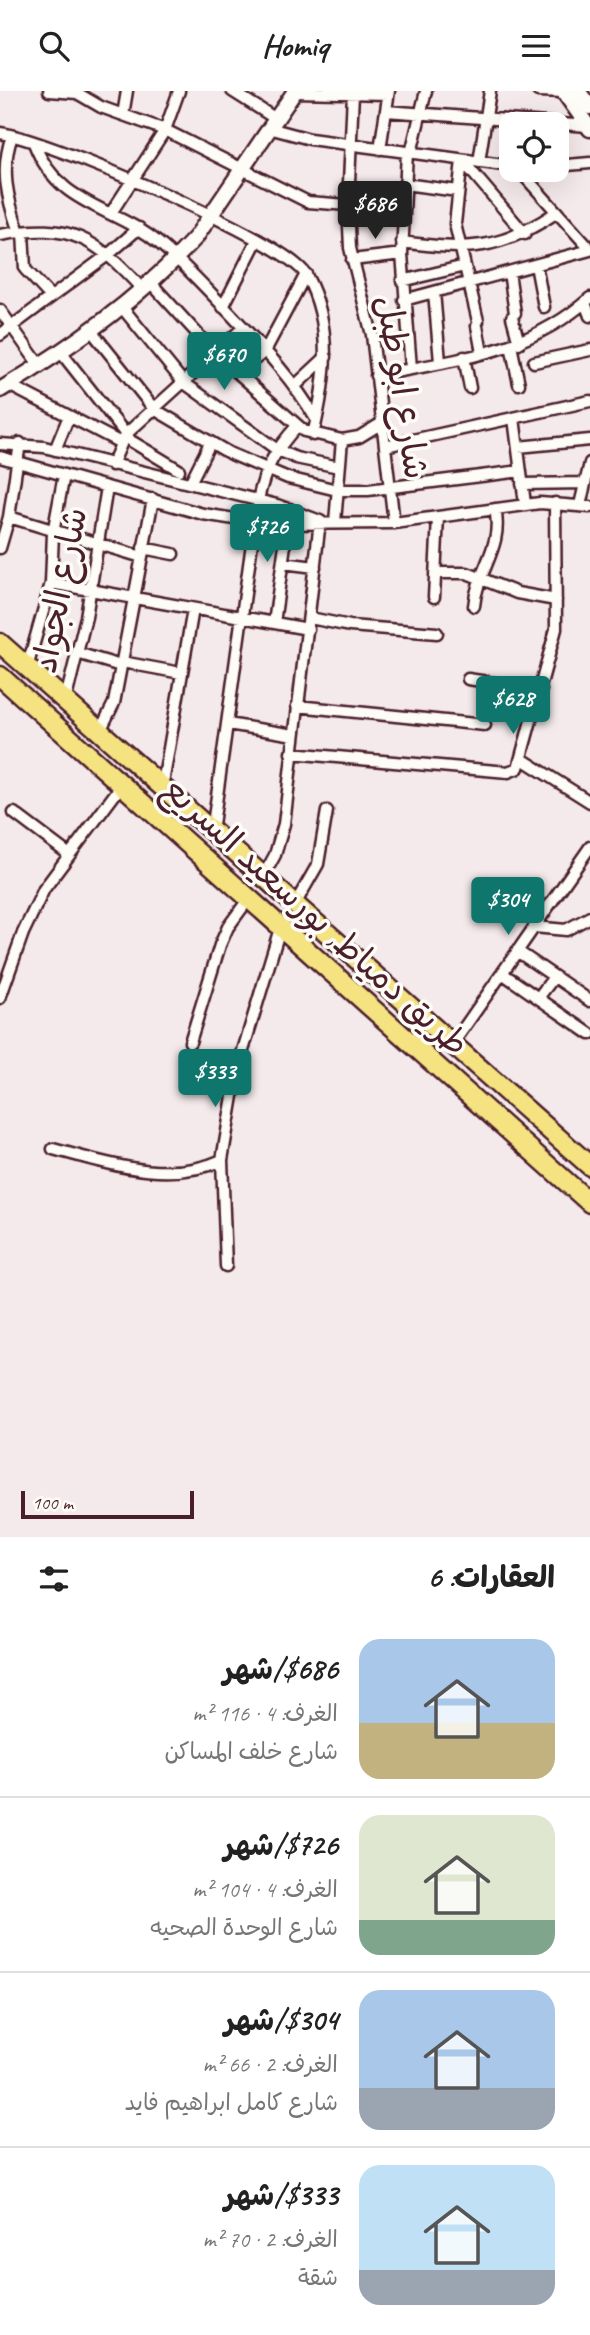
<!DOCTYPE html>
<html lang="ar">
<head>
<meta charset="utf-8">
<style>
  body { margin:0; font-family:Caveat,"Playpen Sans Arabic",sans-serif; background:#f6f6f6; color:#222; direction:rtl; height:100vh; display:flex; flex-direction:column; font-size:26px; white-space:nowrap }
  * { box-sizing:border-box; margin:0 }
  p { font-size:23px; color:#767676 }
  .icon { flex:none; width:38px; height:38px; fill:none; stroke:currentColor; stroke-width:2; stroke-linecap:round; stroke-linejoin:round }
  .map { position:relative; height:1446px; overflow:hidden; direction:ltr }
  .sheet { display:flex; flex-direction:column; background:#fff; flex:1 }
  .sheet>* { flex:none }
  .fabs { position:absolute; left:499px; top:21px; display:grid; gap:14px }
  .fabs a { display:grid; place-items:center; width:70px; height:70px; border-radius:14px; background:#fff; box-shadow:0 7px 28px #0002; font-size:35px }
  .scale { position:absolute; left:21px; bottom:18px; width:173px; box-sizing:border-box; padding-left:7px; border:4px solid #4a1f2b; border-top:0; font-size:19px; line-height:24px; white-space:nowrap; color:#4a1f2b; -webkit-text-stroke:5px #fdfcf7; paint-order:stroke }
  .price { position:absolute; translate:-50% -60px; padding:0 16px; border-radius:7px; background:#0f766e; color:#fff; font-size:23px; line-height:46px; filter:drop-shadow(0 2px 4px #0008) }
  .price::after { content:''; position:absolute; left:50%; top:42px; width:21px; height:16px; margin-left:-10px; background:inherit; clip-path:polygon(0 0,100% 0,50% 100%) }
  .price.active { background:#222; color:#fff }
  ul { padding:0; list-style:none }
  li { display:flex; align-items:center; gap:21px; height:175px; padding:0 35px }
  li+li { border-top:2px solid #e0e0e0 }
  li span { display:grid; place-items:center; flex:none; width:196px; height:140px; border-radius:21px; color:#555 }
  li>.icon { margin-inline-start:auto }
  span .icon { width:84px; height:84px; fill:#fffc; stroke-width:1 }
  li b { font-size:30px }
  h2 { display:flex; justify-content:space-between; align-items:center; height:84px; padding:0 35px; font-size:30px }
  header { display:flex; justify-content:space-between; align-items:center; height:91px; padding:0 35px; background:#fff; font-size:32px; font-weight:800 }
  .map>svg:first-child { display:block }
  .lines { fill:none; stroke-linecap:round; stroke-linejoin:round }
  .street-casing { stroke:#4a1f2b; stroke-width:15 }
  .secondary-casing { stroke:#4a1f2b; stroke-width:19 }
  .highway-casing { stroke:#4a1f2b; stroke-width:23 }
  .street { stroke:#fdfcf7; stroke-width:10 }
  .secondary { stroke:#fdfcf7; stroke-width:14 }
  .highway { stroke:#f5e382; stroke-width:18 }
  .labels { text-anchor:middle; stroke-width:7; stroke-linejoin:round; paint-order:stroke }
  .street-label { font-size:35px; fill:#4a1f2b; stroke:#fdfcf7 }
</style>
</head>
<body>
<header><svg class="icon" aria-label="menu" viewBox="0 0 24 24"><path d="M4 6h16M4 12h16M4 18h16"/></svg>Homiq<svg class="icon" aria-label="search" viewBox="0 0 24 24"><circle cx="10" cy="10" r="6"/><path d="M15 15l6 6"/></svg></header>
<div class="map">
<svg width="590" height="1446" viewBox="0 0 590 1446">
  <rect width="100%" height="100%" fill="#f5eaeb"/>
  <filter id="ink" filterUnits="userSpaceOnUse"><feTurbulence type="fractalNoise" baseFrequency=".0143" numOctaves="2"/><feDisplacementMap in="SourceGraphic" scale="14" xChannelSelector="R" yChannelSelector="G"/><feConvolveMatrix kernelMatrix="1 2 1 2 8 2 1 2 1" color-interpolation-filters="sRGB"/></filter>
  <g filter="url(#ink)">
    <g class="lines">
      <!-- street casing -->
      <g class="street-casing">
        <path id="street" d="M49,0L77,2L101,16L165,39L308,111L348,114
          M232,0L276,28
          M538,0L564,1
          M294,1L388,3
          M353,2L348,114L350,157L372,244L394,432
          M386,20L588,35
          M123,24L127,0
          M269,37L310,48L511,75
          M0,42C44,47 288,150 306,184C334,235 326,290 313,344
          M12,45C0,78 7,107 19,141
          M34,52C59,117 112,113 160,153C183,172 204,195 225,217C259,253 292,286 316,328
          M380,58L389,0
          M407,61L402,163L411,277
          M411,62L426,0
          M462,69L455,133L478,230
          M462,69L525,143
          M479,71L490,0
          M556,75L590,72
          M519,79L590,158
          M404,93L458,100
          M111,122L165,39L179,0
          M23,141L25,178L51,206
          M0,144C72,131 95,147 143,199
          M402,151C468,160 500,160 557,121
          M352,169L402,163
          M536,174L544,216
          M509,181L515,222
          M402,190L465,175
          M151,192L215,262L304,340L342,349L359,346L382,332
          M434,201L440,271
          M404,209L590,159
          M585,212L590,225
          M121,215L183,291L276,358L296,367L339,376
          M223,216L257,149
          M0,219L40,275
          M512,226L519,252
          M477,235L482,262
          M90,238L154,318L229,362L288,387L337,399H368L521,380
          M0,244L109,163L139,137
          M511,254L519,293
          M60,260L131,350L179,379
          M464,266L470,297
          M534,271L590,259
          M238,282L265,260L306,183
          M376,285C456,268 527,263 590,207
          M9,294L121,352
          M296,294L326,266
          M514,327L525,413
          M0,353L44,356L277,414L320,430L284,733L275,764L263,786
          M385,355L590,310
          M518,356L590,349
          M55,359L69,325
          M0,366L203,423L266,433L394,432L540,412L590,416
          M112,374L125,344L243,237
          M190,392L210,352
          M522,393L585,392
          M580,414L590,372
          M9,426L142,466
          M335,431L342,349
          M0,457L9,426L20,352
          M143,457L173,463
          M283,472L315,476
          M435,482H467L517,502L556,509
          M51,492L308,538
          M434,506L438,426
          M474,515C477,479 504,456 495,418
          M310,527L350,535L437,542
          M274,532L290,418
          M77,562L121,575
          M122,571L181,582
          M27,577L51,492L53,442L64,384
          M468,588L541,599
          M65,611L86,526L107,396
          M297,615L485,634
          M228,633L294,644
          M99,642L114,612L153,408
          M291,662L508,681L518,677L556,538L555,412
          M522,668L590,711
          M162,698L193,518
          M14,722L67,762
          M212,741L258,409C265,377 275,359 297,335
          M294,815L318,773L327,720
          M534,836L566,839L590,826
          M517,860L590,910
          M502,882L590,943
          M0,907L23,842L44,798L121,695
          M538,907L554,886
          M190,951L220,854L228,836L250,806
          M452,954L590,756
          M53,1058C107,1072 168,1094 222,1069L238,976L281,834
          M222,1069L226,1175"/>
      </g>
      <!-- secondary casing -->
      <g class="secondary-casing">
        <path id="secondary" d="M563,0L590,38
          M578,0L590,16
          M0,299C70,257 141,207 196,146L295,0"/>
      </g>
      <!-- highway casing -->
      <g class="highway-casing">
        <path id="highway" d="M0,552L590,1075
          M0,585L590,1112"/>
      </g>
      <!-- street -->
      <use href="#street" class="street"/>
      <!-- secondary -->
      <use href="#secondary" class="secondary"/>
      <!-- highway -->
      <use href="#highway" class="highway"/>
    </g>
  </g>
  <g class="labels">
    <!-- street labels -->
    <g class="street-label">
      <text transform="translate(403 296) rotate(81)" y="12">شارع ابو طبل</text>
      <text transform="translate(59 499) rotate(-79)" y="12">شارع الجواد</text>
      <text transform="translate(316 825) rotate(42)" y="12">طريق دمياط, بورسعيد السريع</text>
    </g>
  </g>
</svg>
<div class="fabs">
<a><svg class="icon" aria-label="locate" viewBox="0 0 24 24"><circle cx="12" cy="12" r="6"/><path d="M12 2v4M12 18v4M2 12h4M18 12h4"/></svg></a>
</div>
<div class="scale">100 m</div>
<b class="price active" style="left:375px;top:150px">$686</b>
<b class="price" style="left:224px;top:301px">$670</b>
<b class="price" style="left:267px;top:473px">$726</b>
<b class="price" style="left:513px;top:645px">$628</b>
<b class="price" style="left:508px;top:846px">$304</b>
<b class="price" style="left:215px;top:1018px">$333</b>
</div>
<section class="sheet">
<h2>العقارات: 6<svg class="icon" aria-label="filters" viewBox="0 0 24 24"><path d="M4 7h16M4 17h16"/><circle cx="9" cy="7" r="2"/><circle cx="15" cy="17" r="2"/></svg></h2>
<ul>
<li><span style="background:linear-gradient(#a9c7e8 60%,#c2b280 0)"><svg class="icon" aria-label="home" viewBox="0 0 24 24"><path d="M3 11l9-7 9 7M6 9v11h12V9"/></svg></span><div><b>$686/شهر</b><p>الغرف: 4 · 116 m²</p><p>شارع خلف المساكن</p></div></li>
<li><span style="background:linear-gradient(#dfe7d0 75%,#7fa58c 0)"><svg class="icon" aria-label="home" viewBox="0 0 24 24"><path d="M3 11l9-7 9 7M6 9v11h12V9"/></svg></span><div><b>$726/شهر</b><p>الغرف: 4 · 104 m²</p><p>شارع الوحدة الصحيه</p></div></li>
<li><span style="background:linear-gradient(#a9c7e8 70%,#9aa5b1 0)"><svg class="icon" aria-label="home" viewBox="0 0 24 24"><path d="M3 11l9-7 9 7M6 9v11h12V9"/></svg></span><div><b>$304/شهر</b><p>الغرف: 2 · 66 m²</p><p>شارع كامل ابراهيم فايد</p></div></li>
<li><span style="background:linear-gradient(#bfe0f5 75%,#9aa5b1 0)"><svg class="icon" aria-label="home" viewBox="0 0 24 24"><path d="M3 11l9-7 9 7M6 9v11h12V9"/></svg></span><div><b>$333/شهر</b><p>الغرف: 2 · 70 m²</p><p>شقة</p></div></li>
</ul>
</section>
</body>
</html>
